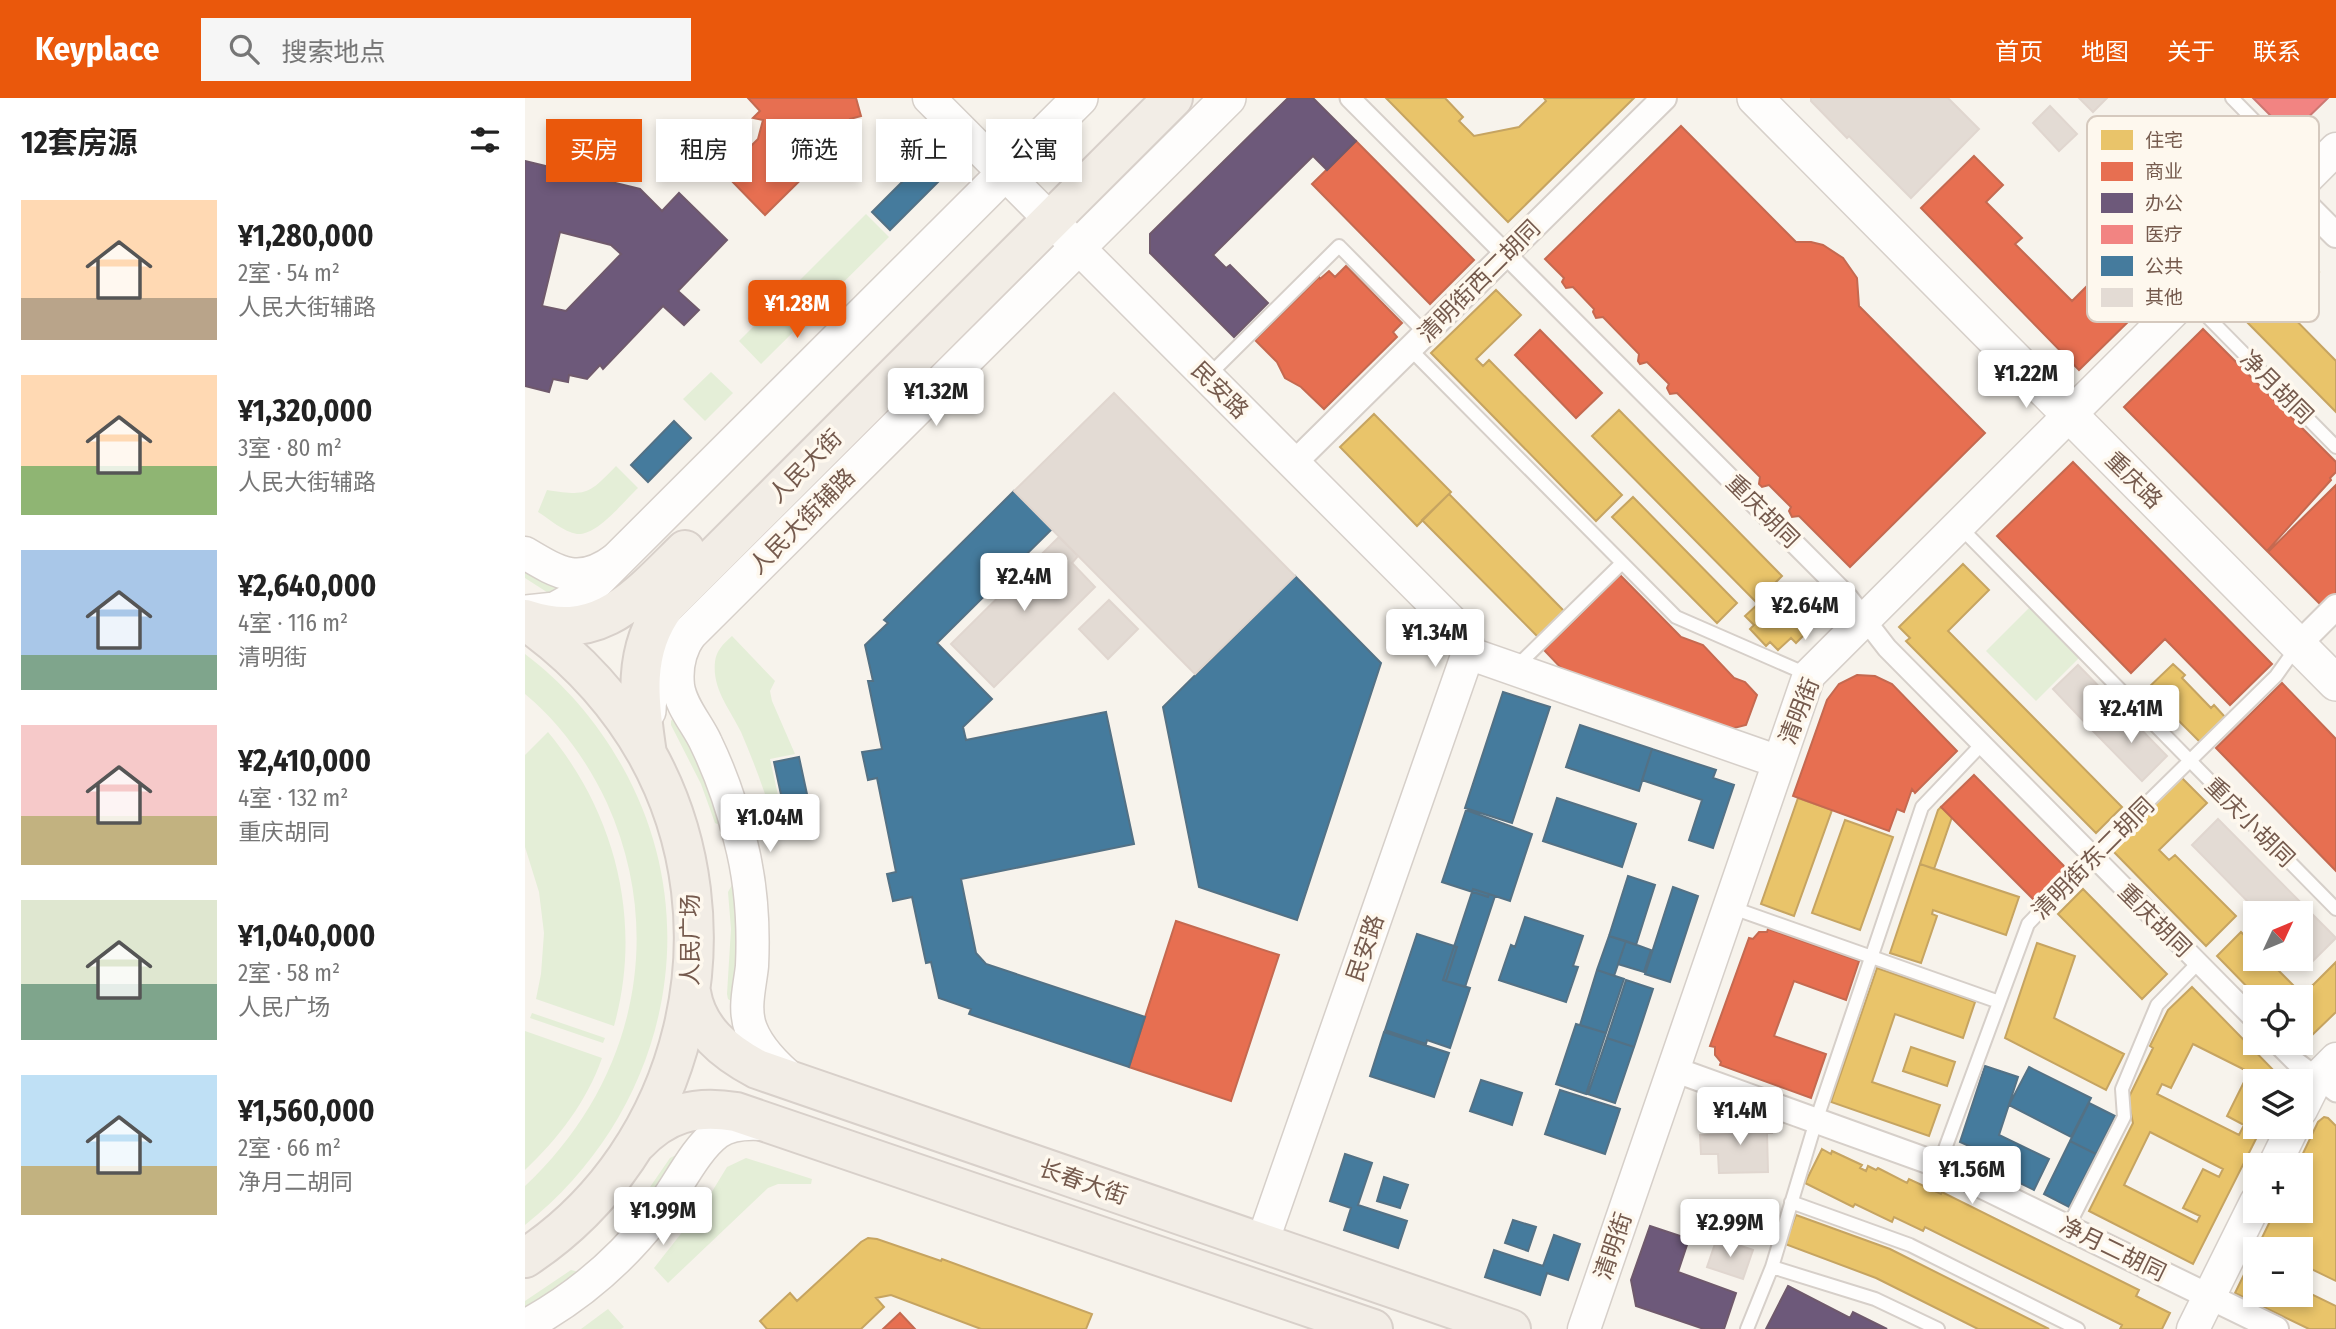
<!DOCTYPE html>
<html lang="zh">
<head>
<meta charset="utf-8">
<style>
  body { margin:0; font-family:"Fira Sans Condensed","Noto Sans SC",sans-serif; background:#f6f6f6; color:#222; height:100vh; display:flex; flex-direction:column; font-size:26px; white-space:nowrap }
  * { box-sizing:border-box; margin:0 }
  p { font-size:23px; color:#767676 }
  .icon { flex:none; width:38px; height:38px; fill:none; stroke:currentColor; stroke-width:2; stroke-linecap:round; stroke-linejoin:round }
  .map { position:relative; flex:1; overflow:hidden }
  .sheet { display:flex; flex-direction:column; background:#fff; width:525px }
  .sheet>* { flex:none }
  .hud { position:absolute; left:21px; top:21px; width:665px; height:63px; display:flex; gap:14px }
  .needle { width:46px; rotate:46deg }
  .fabs { position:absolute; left:1718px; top:803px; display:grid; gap:14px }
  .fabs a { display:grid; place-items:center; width:70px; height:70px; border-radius:0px; background:#fff; box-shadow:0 4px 10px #0003; font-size:35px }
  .price { position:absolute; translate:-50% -60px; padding:0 16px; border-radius:7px; background:#fff; color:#222; font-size:23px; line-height:46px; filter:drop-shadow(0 2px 4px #0008) }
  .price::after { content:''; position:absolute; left:50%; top:42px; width:21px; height:16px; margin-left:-10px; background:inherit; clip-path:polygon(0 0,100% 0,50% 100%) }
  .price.current { background:#ea580c; color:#fff }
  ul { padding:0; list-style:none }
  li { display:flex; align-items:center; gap:21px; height:175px; padding:0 21px }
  li span { display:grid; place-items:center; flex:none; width:196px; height:140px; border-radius:0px; color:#555 }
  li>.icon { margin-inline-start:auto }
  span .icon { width:84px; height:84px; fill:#fffc; stroke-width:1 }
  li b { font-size:30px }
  h2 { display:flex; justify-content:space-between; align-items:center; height:84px; padding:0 21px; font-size:30px }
  .chip { padding:0 24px; border-radius:0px; background:#fff; box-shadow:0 4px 10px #0003; font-size:24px; line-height:63px }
  .chip.current { background:#ea580c; color:#fff }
  header { display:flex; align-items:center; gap:42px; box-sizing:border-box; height:98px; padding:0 35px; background:#ea580c; color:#fff }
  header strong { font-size:33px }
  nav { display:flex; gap:38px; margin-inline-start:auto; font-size:24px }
  .search { width:490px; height:63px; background:#f6f6f6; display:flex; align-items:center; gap:18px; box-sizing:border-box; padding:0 24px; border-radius:0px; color:#767676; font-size:26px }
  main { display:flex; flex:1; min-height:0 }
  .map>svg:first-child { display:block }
  .green { fill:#e4eed7 }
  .homes { fill:#e9c46a; stroke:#c6a461; stroke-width:2; fill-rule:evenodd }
  .shops { fill:#e76f51; stroke:#c56950; stroke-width:2 }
  .offices { fill:#6d597a; stroke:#6f596c; stroke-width:2; fill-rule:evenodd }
  .health { fill:#f28482; stroke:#cc7772; stroke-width:2 }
  .public { fill:#457b9d; stroke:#537185; stroke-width:2 }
  .building { fill:#e3dbd4; stroke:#e0d6cf; stroke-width:2 }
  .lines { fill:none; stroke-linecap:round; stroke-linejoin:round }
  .service-casing { stroke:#d6cfc9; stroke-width:16 }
  .pedestrian-casing { stroke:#d6cfc9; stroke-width:23 }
  .minor-casing { stroke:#d6cfc9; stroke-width:28 }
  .tertiary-casing { stroke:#d6cfc9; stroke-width:35 }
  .secondary-casing { stroke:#d7d0ca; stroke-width:38 }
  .primary-casing { stroke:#d8d0ca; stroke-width:42 }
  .service { stroke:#fefdfc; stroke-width:12 }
  .pedestrian { stroke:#fefdfc; stroke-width:19 }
  .minor { stroke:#fefdfc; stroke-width:24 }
  .tertiary { stroke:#fefdfc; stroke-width:32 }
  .secondary { stroke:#fefdfc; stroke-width:35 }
  .primary { stroke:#f2ede6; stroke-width:38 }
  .labels { text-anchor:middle; stroke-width:7; stroke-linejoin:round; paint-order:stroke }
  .street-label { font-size:23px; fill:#755a4d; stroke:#fef8ee }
  .key { fill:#fef8ee; stroke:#d5c9be; stroke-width:2 }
  .key-label { font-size:19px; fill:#755a4d }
</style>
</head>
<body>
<header>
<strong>Keyplace</strong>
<div class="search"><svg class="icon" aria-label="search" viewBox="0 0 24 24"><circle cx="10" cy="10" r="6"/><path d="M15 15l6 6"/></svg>搜索地点</div>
<nav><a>首页</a><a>地图</a><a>关于</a><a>联系</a></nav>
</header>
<main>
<section class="sheet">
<h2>12套房源<svg class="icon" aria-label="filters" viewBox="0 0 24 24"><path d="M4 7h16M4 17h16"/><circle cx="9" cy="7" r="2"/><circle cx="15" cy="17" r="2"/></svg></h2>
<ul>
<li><span style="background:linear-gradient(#ffd9b3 70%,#b9a48a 0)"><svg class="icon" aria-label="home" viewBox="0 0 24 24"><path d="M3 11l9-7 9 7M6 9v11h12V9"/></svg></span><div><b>¥1,280,000</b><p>2室 · 54 m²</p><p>人民大街辅路</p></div></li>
<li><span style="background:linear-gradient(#ffd9b3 65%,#8fb573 0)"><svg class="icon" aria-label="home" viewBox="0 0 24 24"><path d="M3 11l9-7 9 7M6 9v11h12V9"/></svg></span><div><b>¥1,320,000</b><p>3室 · 80 m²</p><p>人民大街辅路</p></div></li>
<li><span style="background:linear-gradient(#a9c7e8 75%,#7fa58c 0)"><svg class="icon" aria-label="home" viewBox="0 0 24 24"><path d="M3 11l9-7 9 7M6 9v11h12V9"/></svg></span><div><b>¥2,640,000</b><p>4室 · 116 m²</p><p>清明街</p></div></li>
<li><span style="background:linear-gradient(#f6c9c9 65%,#c2b280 0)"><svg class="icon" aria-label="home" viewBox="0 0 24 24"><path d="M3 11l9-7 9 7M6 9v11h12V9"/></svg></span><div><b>¥2,410,000</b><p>4室 · 132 m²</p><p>重庆胡同</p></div></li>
<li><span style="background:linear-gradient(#dfe7d0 60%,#7fa58c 0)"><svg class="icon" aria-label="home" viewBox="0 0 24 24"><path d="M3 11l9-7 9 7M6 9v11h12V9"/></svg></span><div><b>¥1,040,000</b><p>2室 · 58 m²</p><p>人民广场</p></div></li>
<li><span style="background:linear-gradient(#bfe0f5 65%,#c2b280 0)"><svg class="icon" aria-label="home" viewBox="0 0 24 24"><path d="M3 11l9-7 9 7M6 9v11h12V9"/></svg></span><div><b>¥1,560,000</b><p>2室 · 66 m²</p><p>净月二胡同</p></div></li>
</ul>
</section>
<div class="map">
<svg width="1811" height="1231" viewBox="0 0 1811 1231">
  <rect width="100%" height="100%" fill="#f7f3ec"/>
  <!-- green -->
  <path class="green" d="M341,116L364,139L236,266L214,243Z
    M186,274L208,295L180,323L158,301Z
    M91,368L113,390C99,403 72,438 52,436C39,434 24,421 13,414L22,392C62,398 63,397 91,368Z
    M0,462L37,486L28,498L0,480Z
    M1505,509L1555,559L1511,603L1461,553Z
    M207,538L250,583L245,593L247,603L270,656L245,661L254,702L243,705C235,681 226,657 216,634C205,611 187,591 190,564C191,553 198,546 207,538Z
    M0,556C40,586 73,625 97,668C186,826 139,1017 0,1127V1088C107,988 143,841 82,705C63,664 35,625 0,596Z
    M151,616L159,618L197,728L190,725L176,686L146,627V623Z
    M23,634C91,716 118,824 89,928L11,901L16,876L19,835L14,794L0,749V657Z
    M210,786L214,787L210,906L203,901L202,896L206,831L203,794L207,787Z
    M7,915L80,940L78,945L5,920Z
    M0,933L77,960C62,1003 33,1041 0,1072Z
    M149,1058L154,1060L99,1135L95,1128L97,1125L114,1105L145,1060Z
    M221,1060L287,1081L286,1086H253L243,1090L143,1185L129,1170L180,1105L202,1069Z
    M46,1172L54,1174L0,1221V1203Z
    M83,1211L99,1229L96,1231H56Z"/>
  <!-- homes -->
  <path class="homes" d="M861,0H920L938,19L934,23L949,38L994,29L1021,3L1019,0H1109L983,124Z
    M1768,148L1794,174L1758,209L1811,263V314L1707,209Z
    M971,192L996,217L951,261L958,268L964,262L1097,397L1071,423L906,255Z
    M1094,312L1257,478L1247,488L1256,496L1259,493L1268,502L1259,510L1264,515L1268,512L1286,530L1271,545L1266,540L1253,552L1245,544L1241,548L1225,531L1229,527L1220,518L1233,506L1067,338Z
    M849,316L926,394L892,428L815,349Z
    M924,396L1040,514L1014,540L897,422Z
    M1108,399L1212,505L1192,525L1087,419Z
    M1438,466L1464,492L1423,533L1597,709L1571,735L1381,543L1385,540L1374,529Z
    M1648,566L1660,577L1657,580L1686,610L1689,607L1700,619L1675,644L1622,591Z
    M1656,679L1682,705L1634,752L1644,762L1650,757L1711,818L1681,848L1584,749Z
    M1273,700L1307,712L1269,818L1236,806Z
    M1416,709L1427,719L1409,771L1395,766L1413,712Z
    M1320,722L1368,739L1335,832L1287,815Z
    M1395,766L1494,799L1481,837L1408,812L1407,816L1412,818L1396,865L1365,855Z
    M1558,791L1642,876L1617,901L1533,816Z
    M1716,834L1731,849V861H1742L1770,889L1765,894L1770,900H1733L1692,858Z
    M1512,845L1550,858L1529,920L1599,956L1581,992L1480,940Z
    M1811,864V914L1783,941L1776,933L1775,900Z
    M1352,870L1450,904L1438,940L1370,916L1347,984L1415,1007L1404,1038L1306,1004Z
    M1667,889L1759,983L1731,984V1029H1737L1668,1166L1564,1113L1608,1025L1603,1001L1628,950L1625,948L1643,912ZM1668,946L1724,974L1702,1018L1719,1027L1714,1037L1632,996L1637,986L1646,990ZM1625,1034L1698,1071L1694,1079L1678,1071L1658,1110L1675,1118L1672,1124L1599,1087Z
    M1386,949L1430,964L1422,988L1378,973Z
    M1799,1019L1803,1020L1811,1028V1183L1776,1166V1152H1731L1750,1113H1776V1068H1772L1793,1024Z
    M1297,1051L1306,1056L1307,1053L1337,1067L1335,1070L1341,1073L1343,1068L1351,1072L1353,1070L1382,1085L1384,1081L1416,1096L1417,1094L1614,1192L1611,1198L1645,1215L1637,1231H1595L1597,1227L1400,1129L1398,1133L1369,1119L1367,1124L1330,1106L1328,1109L1280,1085Z
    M1271,1117L1365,1151L1524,1231H1453L1351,1180L1260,1146Z
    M343,1140L352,1141L416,1163L417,1161L567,1216L561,1231H456L366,1197L351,1200L359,1209L336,1231H242L235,1223L265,1195L272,1203L336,1144Z
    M1731,1152V1197H1776V1191L1811,1208V1231H1784L1710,1195Z"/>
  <!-- shops -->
  <path class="shops" d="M223,0H331L336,18L325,21L327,28L319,30L321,37L240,117L199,75L233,41L238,22L228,20L235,13Z
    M1156,28L1271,144H1286L1298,147L1318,160L1332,180L1334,208L1460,335L1325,469L1274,418L1267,419L1264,413L1266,409L1244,387L1237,389L1234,386L1235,379L1152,295L1145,296L1142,290L1144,286L1122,264L1115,266L1113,263L1114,256L1078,219L1071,220L1068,214L1069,211L1048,189L1041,190L1037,184L1039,180L1020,161Z
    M831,43L949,162L905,206L787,86Z
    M1449,58L1478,87L1461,104L1497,140L1490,146L1547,203L1571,179L1609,218L1554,272L1396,110Z
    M821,168L877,225L868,234L872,239L799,311L776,289L760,280L752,264L730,242L794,179L795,181L804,173L810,179Z
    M1678,231L1811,364V374L1805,380L1806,382L1742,453L1599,309Z
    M1015,232L1077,295L1051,320L990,257Z
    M1548,364L1747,566L1705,607L1640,541L1606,575L1472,438Z
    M1811,387V500L1800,511L1743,454Z
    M1095,477L1156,539L1178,547L1209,580L1220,584L1232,597L1221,627L1205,631L1037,571L1019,552Z
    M1332,577L1350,578L1367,586L1432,653L1390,695L1387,691L1379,714L1372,711L1364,733L1268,698L1302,602L1314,586Z
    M1757,585L1811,641V773L1691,650Z
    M1449,677L1541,770L1509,802L1416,709Z
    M651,823L754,857L706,1003L604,969Z
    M1243,831L1334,863L1321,902L1269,883L1249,938L1301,956L1286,1000L1195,967L1196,964L1190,957V949L1185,948L1224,840L1228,841L1234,834H1242Z
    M375,1215L390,1231H358Z"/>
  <!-- offices -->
  <path class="offices" d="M763,0H788L831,43L802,72L788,58L688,157L701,170L705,167L743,205L709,239L625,155V136Z
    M0,63L115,91L137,113L154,95L202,142L153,193L174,212L159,227L138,208L78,271L75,267L62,281L44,277L43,284L28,281L24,294L0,288ZM35,134L86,147L96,156L41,213L17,208Z
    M1125,1128L1164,1141L1153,1174L1211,1195L1199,1231H1179L1111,1208L1106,1182Z
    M1263,1188L1325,1220L1328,1214L1362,1231H1241Z"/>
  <!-- health -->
  <path class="health" d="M1728,0H1803L1771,31L1768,28L1762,34Z"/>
  <!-- public -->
  <path class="public" d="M400,61L418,79L365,132L347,114Z
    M149,323L166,340L123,384L106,367Z
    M489,393L527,431L412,545L467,601L438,629L441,642L581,614L609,746L436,781L451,855L461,866L620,919L604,969L444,916L446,911L414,900L406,864L401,865L387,799L368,803L362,776L371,774L352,680L343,682L337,654L357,651L343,583H348L340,547L363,525L359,522Z
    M770,478L856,565L772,822L674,789L638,609Z
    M978,594L1025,609L987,725L940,710Z
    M1055,627L1127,651L1114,693L1041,669Z
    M1127,651L1191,672L1188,680L1209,687L1188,750L1164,742L1177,702L1117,682Z
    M274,659L288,724L263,729L249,664Z
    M1032,700L1111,726L1097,769L1018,743Z
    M941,712L1007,736L985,803L964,796L963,799L960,798L917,784Z
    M1103,778L1130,787L1111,847L1084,838Z
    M1148,789L1173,798L1145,884L1120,876Z
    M948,791L970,798L940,889L918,882Z
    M1000,819L1058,838L1048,868L1053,869L1041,904L974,882L986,847L990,849Z
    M892,836L932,849L921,883L945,890L925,950L902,942L901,946L860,932Z
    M1084,838L1101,843L1089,878L1072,872Z
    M1101,843L1126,852L1119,874L1093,866Z
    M1072,872L1099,881L1081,935L1055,927Z
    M1101,882L1128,891L1109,949L1082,940Z
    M1051,926L1081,935L1061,996L1031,986Z
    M859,934L924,955L909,999L845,978Z
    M1082,940L1109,949L1090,1005L1063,996Z
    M1460,968L1493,979L1474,1037L1524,1061L1509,1092L1450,1063L1455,1053L1435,1044Z
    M1504,969L1566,1000L1546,1039L1484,1007Z
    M956,982L997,995L987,1027L945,1013Z
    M1035,992L1095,1011L1080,1056L1020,1036Z
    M1564,1005L1590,1018L1571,1056L1545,1043Z
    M1545,1043L1571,1056L1544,1109L1519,1096Z
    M820,1056L847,1065L833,1107L882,1123L873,1150L819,1132L826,1110L805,1103Z
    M859,1079L883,1087L875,1110L852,1103Z
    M988,1122L1011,1129L1003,1153L980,1145Z
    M1029,1137L1055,1146L1043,1182L1022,1175L1015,1197L960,1179L969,1152L1018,1168Z"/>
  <!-- building -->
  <path class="building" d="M1286,0H1423L1454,31L1386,100L1324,38L1322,40L1286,3Z
    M1554,0H1582L1568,14Z
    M1525,8L1552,36L1534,53L1508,25Z
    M589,295L770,478L670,576L489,393Z
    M534,439L553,458L547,465L570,489L469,589L426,546Z
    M584,502L613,531L583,561L554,531Z
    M1553,567L1593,608L1568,633L1528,591Z
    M1585,616L1593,625L1602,617L1642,658L1617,683L1568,633Z
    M1693,721L1811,840L1785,866L1776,858V816H1735L1667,747Z
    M1208,1020H1228L1247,1027V1035H1242L1243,1074L1194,1075L1193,1056H1176L1175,1037L1209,1036Z
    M1192,1140L1228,1152L1218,1181L1182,1169Z"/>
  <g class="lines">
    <!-- service casing -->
    <g class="service-casing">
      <path id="service" d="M1707,0L1783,77
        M1663,199L1811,349
        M885,251L1151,519L1284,577
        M682,279L814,148L901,236
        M1434,428L1811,811
        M990,570L1097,465
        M1205,809L1474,904
        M1414,1067L1503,826L1568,758L1751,578L1771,550
        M1266,1104L1385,1147L1553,1231
        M1543,1129L1599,1019L1597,991L1632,907L1673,865
        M1247,1169L1350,1201L1413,1231
        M1222,1231L1247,1169L1291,1023L1397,709L1457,646"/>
    </g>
    <!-- pedestrian casing -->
    <g class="pedestrian-casing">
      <path id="pedestrian" d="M825,0L1321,497L1362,550L1731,923
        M1752,945L1771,964L1811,994"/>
    </g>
    <!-- minor casing -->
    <g class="minor-casing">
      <path id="minor" d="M1768,94L1811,137
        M769,365L1139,0
        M1773,547L1811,509
        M1148,971L1414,1067L1751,1231"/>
    </g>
    <!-- tertiary casing -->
    <g class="tertiary-casing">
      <path id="tertiary" d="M404,0L935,532L942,543L943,555L737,1145
        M0,455C35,476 55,488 91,461
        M165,537C154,553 151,569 153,588C156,609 173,627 181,645C196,676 207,708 215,741C226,782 229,825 227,868C225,888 218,911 226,931C234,952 253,970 270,984
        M943,555L1254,664
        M1776,1012L1792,980L1811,961
        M1749,1068L1768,1029
        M0,1228C50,1201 96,1162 131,1117C151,1093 168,1053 192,1035C205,1025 223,1025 238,1026
        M1059,1231L1284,577L1811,51
        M1668,1231L1731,1104"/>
    </g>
    <!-- secondary casing -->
    <g class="secondary-casing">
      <path id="secondary" d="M1230,0L1811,585
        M0,515L30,512L57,497L555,0
        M123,613C123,592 134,571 146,554L703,0"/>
    </g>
    <!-- primary casing -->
    <g class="primary-casing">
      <path id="primary" d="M0,521C75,546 111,500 160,452
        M122,656C114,604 107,552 141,507L648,0
        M166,894C172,932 200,954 232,971L986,1231
        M111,1046C140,1015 170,1007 211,1014L848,1231
        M0,1160C163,1053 217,827 122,656C92,603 51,559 2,524"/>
    </g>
    <!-- service -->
    <use href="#service" class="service"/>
    <!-- pedestrian -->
    <use href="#pedestrian" class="pedestrian"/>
    <!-- minor -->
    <use href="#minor" class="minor"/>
    <!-- tertiary -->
    <use href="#tertiary" class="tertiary"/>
    <!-- secondary -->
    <use href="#secondary" class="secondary"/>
    <!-- primary -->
    <use href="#primary" class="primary"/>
  </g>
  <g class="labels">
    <!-- street labels -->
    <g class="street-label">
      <text transform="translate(954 183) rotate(-45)" y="8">清明街西二胡同</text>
      <text transform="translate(1752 289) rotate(45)" y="8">净月胡同</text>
      <text transform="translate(695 292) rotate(45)" y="8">民安路</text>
      <text transform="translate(280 368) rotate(-45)" y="8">人民大街</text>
      <text transform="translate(1609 382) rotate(45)" y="8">重庆路</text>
      <text transform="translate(1238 413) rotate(45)" y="8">重庆胡同</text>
      <text transform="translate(277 423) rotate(-45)" y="8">人民大街辅路</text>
      <text transform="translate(1274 613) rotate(-68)" y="8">清明街</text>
      <text transform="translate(1725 724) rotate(45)" y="8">重庆小胡同</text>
      <text transform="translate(1568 760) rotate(-45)" y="8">清明街东二胡同</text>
      <text transform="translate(1630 822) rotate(45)" y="8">重庆胡同</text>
      <text transform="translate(165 842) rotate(-90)" y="8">人民广场</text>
      <text transform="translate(840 850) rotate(-71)" y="8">民安路</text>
      <text transform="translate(558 1084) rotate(19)" y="8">长春大街</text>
      <text transform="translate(1088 1148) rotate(-71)" y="8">清明街</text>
      <text transform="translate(1588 1151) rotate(26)" y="8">净月二胡同</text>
    </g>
  </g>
  <!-- legend -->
  <rect x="1562" y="18" width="232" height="206" rx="10" class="key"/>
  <rect x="1576" y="32" width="32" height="20" fill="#e9c46a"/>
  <rect x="1576" y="64" width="32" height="19" fill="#e76f51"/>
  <rect x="1576" y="95" width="32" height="20" fill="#6d597a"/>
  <rect x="1576" y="127" width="32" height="19" fill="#f28482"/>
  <rect x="1576" y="158" width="32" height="20" fill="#457b9d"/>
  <rect x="1576" y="190" width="32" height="19" fill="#e3dbd4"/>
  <g class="key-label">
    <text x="1620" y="49">住宅</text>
    <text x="1620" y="80">商业</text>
    <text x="1620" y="112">办公</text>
    <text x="1620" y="143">医疗</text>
    <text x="1620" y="175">公共</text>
    <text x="1620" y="206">其他</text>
  </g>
</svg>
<div class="fabs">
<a><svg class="needle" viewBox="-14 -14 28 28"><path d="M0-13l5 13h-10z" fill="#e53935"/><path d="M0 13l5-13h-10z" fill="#767676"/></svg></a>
<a><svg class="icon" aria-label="locate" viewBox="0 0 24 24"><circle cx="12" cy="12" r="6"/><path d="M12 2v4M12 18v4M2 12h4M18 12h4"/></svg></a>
<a><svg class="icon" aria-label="layers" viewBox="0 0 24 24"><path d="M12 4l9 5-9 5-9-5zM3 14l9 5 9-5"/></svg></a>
<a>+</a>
<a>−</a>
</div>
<b class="price current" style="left:272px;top:242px">¥1.28M</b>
<b class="price" style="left:1501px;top:312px">¥1.22M</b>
<b class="price" style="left:411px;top:330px">¥1.32M</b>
<b class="price" style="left:499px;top:515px">¥2.4M</b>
<b class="price" style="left:1280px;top:544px">¥2.64M</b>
<b class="price" style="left:910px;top:571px">¥1.34M</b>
<b class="price" style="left:1606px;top:647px">¥2.41M</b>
<b class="price" style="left:245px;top:756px">¥1.04M</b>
<b class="price" style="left:1215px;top:1049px">¥1.4M</b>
<b class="price" style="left:1447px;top:1108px">¥1.56M</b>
<b class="price" style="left:138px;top:1149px">¥1.99M</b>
<b class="price" style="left:1205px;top:1161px">¥2.99M</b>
<div class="hud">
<a class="chip current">买房</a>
<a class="chip">租房</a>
<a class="chip">筛选</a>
<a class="chip">新上</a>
<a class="chip">公寓</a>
</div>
</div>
</main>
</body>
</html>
